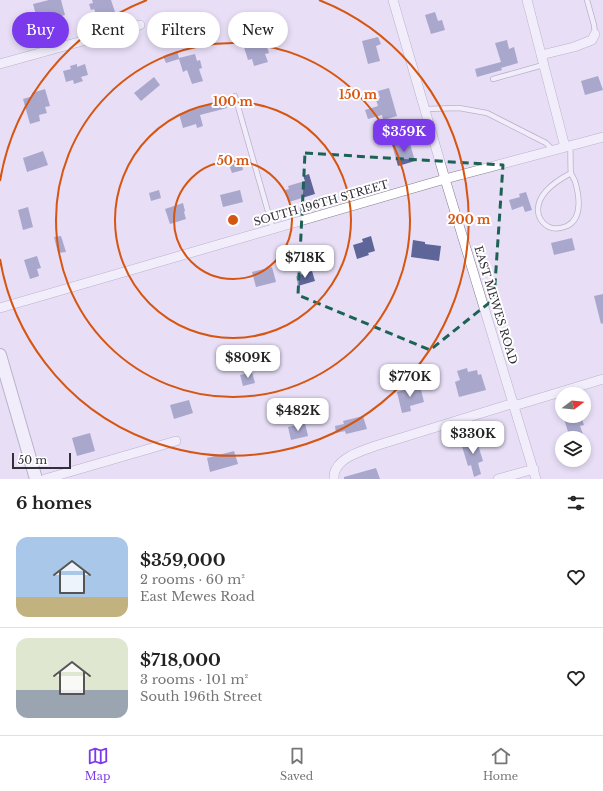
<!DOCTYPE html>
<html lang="en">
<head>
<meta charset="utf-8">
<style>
  body { margin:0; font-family:"Libre Baskerville",serif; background:#f6f6f6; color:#222; height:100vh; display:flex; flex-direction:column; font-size:15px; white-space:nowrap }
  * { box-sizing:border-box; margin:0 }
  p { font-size:13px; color:#767676 }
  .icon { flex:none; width:22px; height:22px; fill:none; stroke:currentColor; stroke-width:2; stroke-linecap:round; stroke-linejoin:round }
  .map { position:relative; height:479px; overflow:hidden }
  .drawer { display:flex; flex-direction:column; background:#fff; flex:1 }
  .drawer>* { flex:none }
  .top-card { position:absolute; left:12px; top:12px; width:400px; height:36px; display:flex; gap:8px }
  .needle { width:26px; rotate:74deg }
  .buttons { position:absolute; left:555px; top:387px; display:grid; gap:8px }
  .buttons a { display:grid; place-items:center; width:36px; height:36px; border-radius:50%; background:#fff; box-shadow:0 2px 6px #0003; font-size:20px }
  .scale { position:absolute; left:12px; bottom:10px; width:59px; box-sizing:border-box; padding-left:4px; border:2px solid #322f38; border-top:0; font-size:11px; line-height:14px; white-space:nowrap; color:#322f38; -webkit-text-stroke:3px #fff; paint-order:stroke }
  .price { position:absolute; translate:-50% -34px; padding:0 9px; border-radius:8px; background:#fff; color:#222; font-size:13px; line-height:26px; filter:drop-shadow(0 1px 2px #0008) }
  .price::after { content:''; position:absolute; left:50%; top:24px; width:12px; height:9px; margin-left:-6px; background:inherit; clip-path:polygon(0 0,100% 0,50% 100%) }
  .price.current { background:#7c3aed; color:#fff }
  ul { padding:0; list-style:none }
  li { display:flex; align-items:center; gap:12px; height:100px; padding:0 16px }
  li+li { border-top:1px solid #e0e0e0 }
  li span { display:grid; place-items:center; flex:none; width:112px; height:80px; border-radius:12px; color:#555 }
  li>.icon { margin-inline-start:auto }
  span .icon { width:48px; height:48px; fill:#fffc; stroke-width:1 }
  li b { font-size:17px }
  h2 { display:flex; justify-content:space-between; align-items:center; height:48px; padding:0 16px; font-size:17px }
  .tag { padding:0 14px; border-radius:18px; background:#fff; box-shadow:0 2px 6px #0003; font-size:14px; line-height:36px }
  .tag.current { background:#7c3aed; color:#fff }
  .dock { display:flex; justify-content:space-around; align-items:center; height:56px; border-top:1px solid #e0e0e0; background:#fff; font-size:11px; color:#767676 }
  .dock a { display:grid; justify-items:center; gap:2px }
  .dock .current { color:#7c3aed }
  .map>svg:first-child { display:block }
  .building { fill:#5e6598 }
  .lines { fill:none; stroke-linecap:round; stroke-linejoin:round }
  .service-casing { stroke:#837c91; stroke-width:6 }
  .minor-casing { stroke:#837c91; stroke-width:10 }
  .tertiary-casing { stroke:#837c91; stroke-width:14 }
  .service { stroke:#fff; stroke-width:4.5 }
  .minor { stroke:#fff; stroke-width:9 }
  .tertiary { stroke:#fff; stroke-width:12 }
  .marked { fill:none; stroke:#1c6255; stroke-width:3; stroke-dasharray:8 5; stroke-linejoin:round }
  .ring { fill:none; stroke:#d65510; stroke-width:2 }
  .labels { text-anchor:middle; stroke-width:4; stroke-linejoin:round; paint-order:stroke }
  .street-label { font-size:11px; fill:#322f38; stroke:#fff }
  .centre { fill:#d65510; stroke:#fff; stroke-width:2 }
  .ring-label { font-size:12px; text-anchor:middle; font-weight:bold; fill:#d65510; stroke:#fff; stroke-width:4; stroke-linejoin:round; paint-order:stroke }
</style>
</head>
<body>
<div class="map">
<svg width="603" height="479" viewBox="0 0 603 479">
  <rect width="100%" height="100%" fill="#e8dff7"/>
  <!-- building -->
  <path class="building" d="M49,0H61L65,15L48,20V23L39,26L33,4Z
    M92,0H111L115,12L97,17L94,9L91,10L89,4L93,3Z
    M435,12L438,21L442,20L445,30L431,34L425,15Z
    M263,34L269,53L265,54L268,62L254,66L252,59L248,60L242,41Z
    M378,37L381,44L376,46L380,61L368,64L362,41Z
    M507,40L509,49L514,47L518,63L501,68L502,70L477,77L475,69L501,62L495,43Z
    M177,51L179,58L195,54L197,61L200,60L202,68L199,69L203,81L192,84L187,70L183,72L179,59L166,63L163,56Z
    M77,64V67L85,64L88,75L81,77L83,81L74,84L73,80L66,82L63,71L71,69L70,66Z
    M598,76L603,90L585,95L581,81Z
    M154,77L160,85L141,101L134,93Z
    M389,88L397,116L383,120L382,115L368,119L365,110L378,106L376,100L380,98L378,91Z
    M45,89L50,106L45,107L47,113L39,115L40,121L30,124L23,99L33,96L32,93Z
    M225,100L227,108L200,115L203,126L197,128L196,124L183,128L179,114L192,110V109Z
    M409,140L415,161L398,166L392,145Z
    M43,151L48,165L27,172L23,158Z
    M241,161L243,170L232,173L229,165Z
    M309,174L315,194L289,202L285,190L289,189L288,186L305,181L303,176Z
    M159,190L161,198L151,201L149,193Z
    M240,190L243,202L223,207L220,195Z
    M526,192L532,210L525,212L523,206L512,210L509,200L520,197L519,194Z
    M183,203L185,211L184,212L186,219L170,224L165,209Z
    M28,207L33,227L23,230L18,210Z
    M61,236L66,252L58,253L54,237Z
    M371,236L375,251L368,253L369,255L357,259L353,245L363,242L362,239Z
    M572,238L575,250L554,255L551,243Z
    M413,240L425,242V244L441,246L439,261L411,257Z
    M327,253L329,261L310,267L308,258Z
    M37,256L41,268L37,269L39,276L30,279L24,260Z
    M272,267L276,282L256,287L252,272Z
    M312,271L315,281L298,286L296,276Z
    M603,294V323L601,324L594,296Z
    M467,368L468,372L477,370L478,375L481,374L486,390L459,397L455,382L460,380L457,371Z
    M252,372L255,383L243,386L240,375Z
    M420,386L424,402L410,406L411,411L402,413L397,392Z
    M189,400L193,413L174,419L170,405Z
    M363,416L367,429L346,434L345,431L336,433L335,426L344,424L343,421Z
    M563,416H581L584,425L580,426L584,437L570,438Z
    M305,423L308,436L291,440L288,427Z
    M90,433L95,451L77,456L72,438Z
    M476,438L483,461L478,463L481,474L474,477L471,465L468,466L461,443Z
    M234,451L238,464L210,472L207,458Z
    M376,468L380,479H344V477Z"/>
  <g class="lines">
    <!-- service casing -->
    <g class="service-casing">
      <path id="service" d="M587,0L594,25L595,34
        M493,79L543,65
        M235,96L273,229
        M425,109L459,108L487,113L546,143L553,150
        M570,145C571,152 570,167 571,173C572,176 574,179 575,181C579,195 583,218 567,226C562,228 555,230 549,227C545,225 541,221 539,216C533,196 556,181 571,173"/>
    </g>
    <!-- minor casing -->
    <g class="minor-casing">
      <path id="minor" d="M393,0L445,179L536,479
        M527,0L565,147
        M541,55L574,47L592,40L595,34
        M0,64L140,25
        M0,308L445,179L603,137
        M514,406L603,379
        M45,479L176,441
        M334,479C334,476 334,472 336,469C343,456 362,451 375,446L514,403
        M498,479L534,469"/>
    </g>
    <!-- tertiary casing -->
    <g class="tertiary-casing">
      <path id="tertiary" d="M0,355L36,479"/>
    </g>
    <!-- service -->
    <use href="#service" class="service"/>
    <!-- minor -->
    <use href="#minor" class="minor"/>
    <!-- tertiary -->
    <use href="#tertiary" class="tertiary"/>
  </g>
  <!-- marked area -->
  <path d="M0 0H603V479H0ZM305,153L503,165L494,299L430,350L298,295Z" fill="#e8dff7" fill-opacity=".55" fill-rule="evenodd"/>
  <path class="marked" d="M305,153L503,165L494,299L430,350L298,295Z"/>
  <!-- distance rings -->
  <g class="ring">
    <circle cx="233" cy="220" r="59"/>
    <circle cx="233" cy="220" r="118"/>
    <circle cx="233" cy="220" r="177"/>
    <path d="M0 181A236 236 0 0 1 147 0M319 0A236 236 0 1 1 0 259"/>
  </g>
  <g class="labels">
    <!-- street labels -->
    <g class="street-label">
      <text transform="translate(321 203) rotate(-16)" y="4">SOUTH 196TH STREET</text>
      <text transform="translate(496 305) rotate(73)" y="4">EAST MEWES ROAD</text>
    </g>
  </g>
  <circle cx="233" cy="220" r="6" class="centre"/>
  <g class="ring-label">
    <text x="358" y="99">150 m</text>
    <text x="233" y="106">100 m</text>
    <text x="233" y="165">50 m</text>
    <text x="469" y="224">200 m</text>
  </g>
</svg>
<div class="buttons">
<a><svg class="needle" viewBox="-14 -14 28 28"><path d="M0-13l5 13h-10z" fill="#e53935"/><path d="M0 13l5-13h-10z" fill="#767676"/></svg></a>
<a><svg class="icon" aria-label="layers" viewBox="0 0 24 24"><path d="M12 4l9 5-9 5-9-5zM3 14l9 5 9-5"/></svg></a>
</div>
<div class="scale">50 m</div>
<b class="price current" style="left:404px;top:153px">$359K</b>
<b class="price" style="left:305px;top:279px">$718K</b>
<b class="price" style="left:248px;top:379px">$809K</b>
<b class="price" style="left:410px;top:398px">$770K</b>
<b class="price" style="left:298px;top:432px">$482K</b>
<b class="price" style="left:473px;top:455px">$330K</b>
<div class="top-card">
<a class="tag current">Buy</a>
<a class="tag">Rent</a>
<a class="tag">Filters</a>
<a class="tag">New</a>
</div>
</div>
<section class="drawer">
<h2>6 homes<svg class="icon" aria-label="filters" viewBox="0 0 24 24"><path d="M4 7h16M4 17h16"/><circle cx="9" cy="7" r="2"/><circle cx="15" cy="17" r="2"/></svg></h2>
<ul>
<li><span style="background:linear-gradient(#a9c7e8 75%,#c2b280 0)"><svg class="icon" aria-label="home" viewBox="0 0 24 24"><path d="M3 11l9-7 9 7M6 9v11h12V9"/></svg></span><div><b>$359,000</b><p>2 rooms · 60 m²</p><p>East Mewes Road</p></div><svg class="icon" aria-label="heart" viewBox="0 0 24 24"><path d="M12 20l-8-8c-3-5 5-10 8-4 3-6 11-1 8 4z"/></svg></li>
<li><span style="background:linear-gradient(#dfe7d0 65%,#9aa5b1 0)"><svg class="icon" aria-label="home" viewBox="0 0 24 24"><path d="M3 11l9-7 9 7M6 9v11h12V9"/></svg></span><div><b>$718,000</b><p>3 rooms · 101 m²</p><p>South 196th Street</p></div><svg class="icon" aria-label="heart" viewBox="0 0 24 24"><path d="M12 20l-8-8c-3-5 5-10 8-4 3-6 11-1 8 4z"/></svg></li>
</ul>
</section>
<nav class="dock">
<a class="current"><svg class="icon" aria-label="map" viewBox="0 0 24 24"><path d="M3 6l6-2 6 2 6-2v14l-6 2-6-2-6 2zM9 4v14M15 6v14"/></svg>Map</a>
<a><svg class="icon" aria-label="saved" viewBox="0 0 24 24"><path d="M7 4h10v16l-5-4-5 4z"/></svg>Saved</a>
<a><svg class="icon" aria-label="home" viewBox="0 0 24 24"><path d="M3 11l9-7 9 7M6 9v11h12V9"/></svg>Home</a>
</nav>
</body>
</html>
